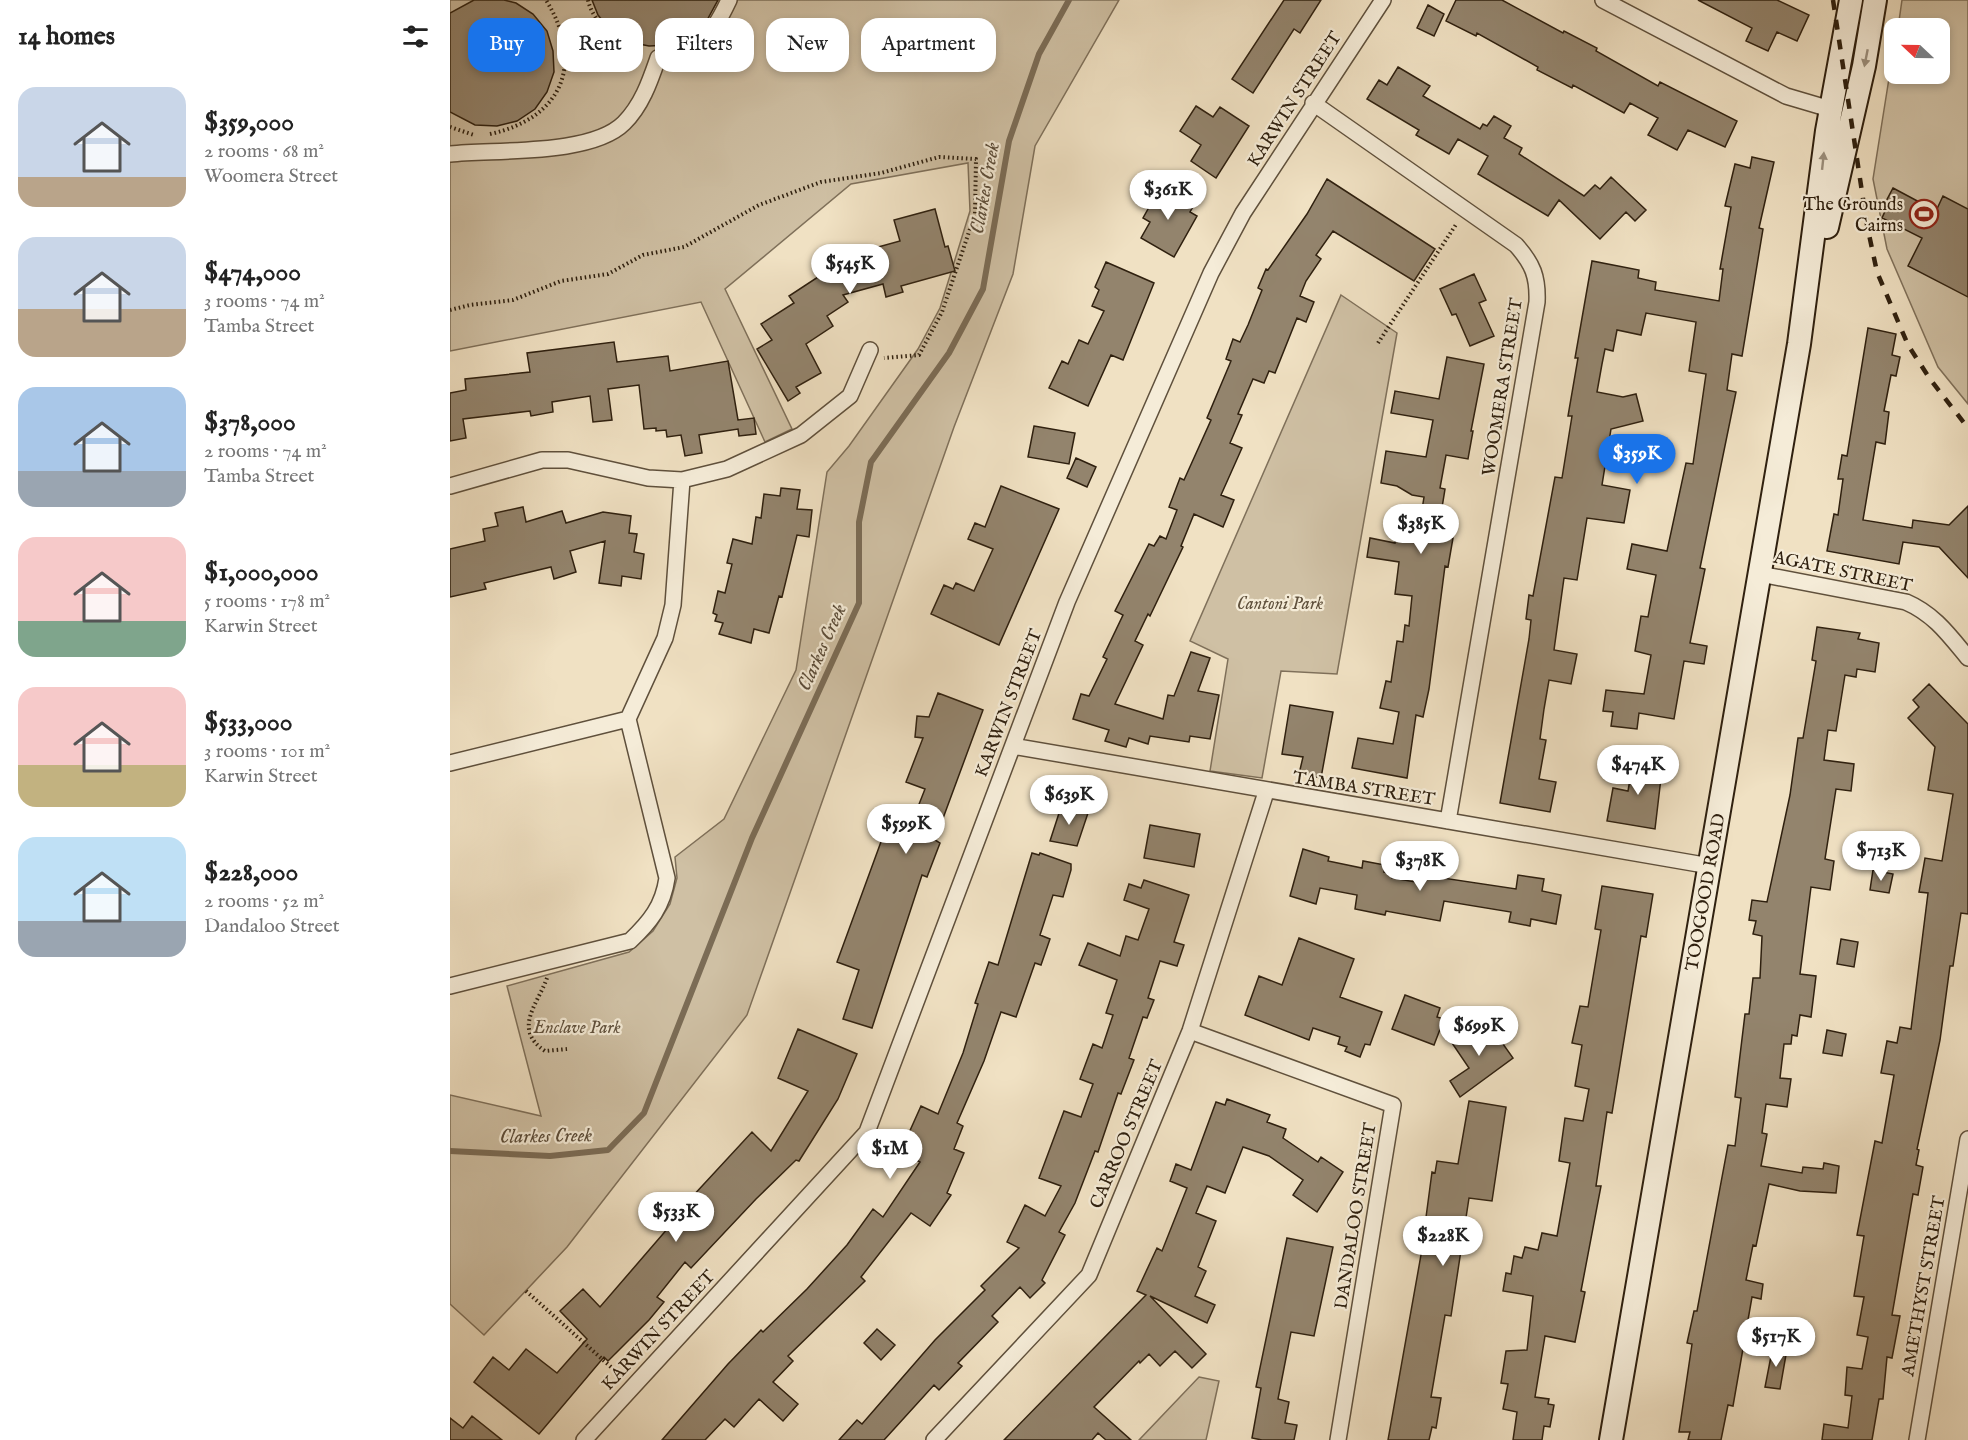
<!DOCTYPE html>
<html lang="en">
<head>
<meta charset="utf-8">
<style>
  body { margin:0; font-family:"IM FELL English",serif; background:#f6f6f6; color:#222; height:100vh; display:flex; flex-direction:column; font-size:22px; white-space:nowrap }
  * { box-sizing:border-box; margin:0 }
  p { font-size:20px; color:#767676 }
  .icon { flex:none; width:33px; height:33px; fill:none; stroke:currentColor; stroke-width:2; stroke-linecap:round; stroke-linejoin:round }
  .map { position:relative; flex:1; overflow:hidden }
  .panel { display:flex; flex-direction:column; background:#fff; width:450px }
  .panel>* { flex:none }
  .banner { position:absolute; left:18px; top:18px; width:570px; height:54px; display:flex; gap:12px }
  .needle { width:39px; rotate:292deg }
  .tools { position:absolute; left:1434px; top:18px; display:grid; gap:12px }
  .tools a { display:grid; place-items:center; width:66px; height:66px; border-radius:12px; background:#fff; box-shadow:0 3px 9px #0003; font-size:30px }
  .price { position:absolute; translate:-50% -51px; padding:0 14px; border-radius:21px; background:#fff; color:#222; font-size:20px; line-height:39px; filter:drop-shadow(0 2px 3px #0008) }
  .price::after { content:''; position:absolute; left:50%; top:36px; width:18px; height:14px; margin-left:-9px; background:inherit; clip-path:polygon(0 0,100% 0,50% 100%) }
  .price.on { background:#1a73e8; color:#fff }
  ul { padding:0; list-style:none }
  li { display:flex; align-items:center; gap:18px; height:150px; padding:0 18px }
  li span { display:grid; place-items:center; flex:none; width:168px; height:120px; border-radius:18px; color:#555 }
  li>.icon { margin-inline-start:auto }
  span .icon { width:72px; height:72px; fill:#fffc; stroke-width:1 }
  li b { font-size:26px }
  h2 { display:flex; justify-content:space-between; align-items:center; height:72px; padding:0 18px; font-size:26px }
  .pill { padding:0 21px; border-radius:18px; background:#fff; box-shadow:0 3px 9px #0003; font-size:21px; line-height:54px }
  .pill.on { background:#1a73e8; color:#fff }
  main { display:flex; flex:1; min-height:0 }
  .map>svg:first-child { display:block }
  .green { fill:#cfc0a4; stroke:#7f705a; stroke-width:1.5 }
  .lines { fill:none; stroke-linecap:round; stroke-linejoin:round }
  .stream { stroke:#7b6c56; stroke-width:6 }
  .building { fill:#93846d; stroke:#2f200f; stroke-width:1.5 }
  .street-casing { stroke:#5f503c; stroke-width:18 }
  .secondary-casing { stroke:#2f200f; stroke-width:26 }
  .path { stroke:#2f200f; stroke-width:4; stroke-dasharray:1.5 3; stroke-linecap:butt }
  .street { stroke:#f5ecd8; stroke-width:15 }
  .secondary { stroke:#f5ecd8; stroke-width:22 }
  .rail { stroke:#2f200f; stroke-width:4.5; stroke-dasharray:10 10; stroke-linecap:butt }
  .oneway { fill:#9c907e }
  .labels { text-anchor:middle; stroke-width:4.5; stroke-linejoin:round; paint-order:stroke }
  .street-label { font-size:18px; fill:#2f200f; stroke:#f5ecd8 }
  .poi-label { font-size:18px; fill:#2f200f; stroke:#f5ecd8; text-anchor:end }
  .park-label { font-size:18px; font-style:italic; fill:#5f503c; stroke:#f5ecd8 }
  .water-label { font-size:20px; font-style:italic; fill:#5b4c39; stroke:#f5ecd8 }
</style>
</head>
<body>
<main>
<section class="panel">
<h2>14 homes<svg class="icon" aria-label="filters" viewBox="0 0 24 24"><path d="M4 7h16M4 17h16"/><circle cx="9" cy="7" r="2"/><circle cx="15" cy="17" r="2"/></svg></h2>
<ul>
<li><span style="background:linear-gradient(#c9d6e8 75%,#b9a48a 0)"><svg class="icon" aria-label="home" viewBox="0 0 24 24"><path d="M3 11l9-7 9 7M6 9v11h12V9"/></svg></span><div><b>$359,000</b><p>2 rooms · 68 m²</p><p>Woomera Street</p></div></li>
<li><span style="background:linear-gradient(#c9d6e8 60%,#b9a48a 0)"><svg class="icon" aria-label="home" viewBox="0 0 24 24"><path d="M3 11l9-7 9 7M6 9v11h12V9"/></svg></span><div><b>$474,000</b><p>3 rooms · 74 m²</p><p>Tamba Street</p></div></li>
<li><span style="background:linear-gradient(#a9c7e8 70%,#9aa5b1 0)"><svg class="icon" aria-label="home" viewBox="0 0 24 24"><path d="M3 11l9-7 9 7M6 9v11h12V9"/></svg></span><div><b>$378,000</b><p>2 rooms · 74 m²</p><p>Tamba Street</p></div></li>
<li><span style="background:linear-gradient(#f6c9c9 70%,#7fa58c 0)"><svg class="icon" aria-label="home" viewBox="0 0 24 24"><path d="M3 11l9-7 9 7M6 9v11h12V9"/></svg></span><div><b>$1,000,000</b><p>5 rooms · 178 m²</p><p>Karwin Street</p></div></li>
<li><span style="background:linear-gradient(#f6c9c9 65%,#c2b280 0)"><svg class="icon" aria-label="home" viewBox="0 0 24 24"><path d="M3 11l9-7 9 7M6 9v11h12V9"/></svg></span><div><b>$533,000</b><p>3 rooms · 101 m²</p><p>Karwin Street</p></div></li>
<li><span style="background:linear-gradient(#bfe0f5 70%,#9aa5b1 0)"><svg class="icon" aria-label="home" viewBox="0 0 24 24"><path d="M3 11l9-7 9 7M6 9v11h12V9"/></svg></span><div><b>$228,000</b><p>2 rooms · 52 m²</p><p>Dandaloo Street</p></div></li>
</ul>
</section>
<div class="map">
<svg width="1518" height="1440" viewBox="0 0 1518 1440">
  <rect width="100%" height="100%" fill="#f0e1c3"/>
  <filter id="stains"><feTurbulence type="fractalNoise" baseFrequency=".00333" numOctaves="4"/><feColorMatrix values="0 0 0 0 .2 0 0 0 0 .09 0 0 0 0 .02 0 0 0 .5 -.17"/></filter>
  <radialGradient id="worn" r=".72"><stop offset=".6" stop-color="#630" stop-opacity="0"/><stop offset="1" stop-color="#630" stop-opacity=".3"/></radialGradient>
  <!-- green -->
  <path class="green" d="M0,0H669L585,146L563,274L504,427L297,1015L117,1247L34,1335L0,1304V1095L91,1116L57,986L179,952L203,931L220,904L227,878L225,857L274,819L346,670L377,472L399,446L468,349L490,308L520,211L518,163L401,184L275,289L342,429L315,442L251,302L0,351Z
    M1452,0H1518V404L1488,367L1437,249L1423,179L1444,47V74H1490V28H1448Z
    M891,295L947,333L887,674L831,671L812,778L760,771L778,659L740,641Z
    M749,1377L769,1381L756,1440H689Z"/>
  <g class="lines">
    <!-- stream -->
    <path class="stream" d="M0,1151L100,1156L158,1150L194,1113L302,838L409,603V522L421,462L499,353L533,289L559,141L589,54L619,0"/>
  </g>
  <!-- building -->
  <path class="building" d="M24,0H54L66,3L83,14L97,31L103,51L104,72L97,92L85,109L67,121L47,126L25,125L0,112V13Z
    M142,0H268L256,22L241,36L219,45L199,46L179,42L161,31L148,15Z
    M834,0H871L850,33L844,29L803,93L782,79Z
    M1006,0H1052L1113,33L1114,31L1147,48L1146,51L1208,86L1210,82L1287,121L1275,147L1238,130L1227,150L1198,135L1208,118L1180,103L1174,113L1123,85L1122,88L1087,70L1088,67L1027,33L1026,36L996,21Z
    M1248,0H1327L1359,15L1347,41L1327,32L1318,51L1296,41L1302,28Z
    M978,5L994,14L984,36L967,28Z
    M948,67L980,86L973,96L1030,129L1033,124L1037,126L1044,116L1061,126L1054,138L1072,148L1069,154L1134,196L1145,185L1150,189L1161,177L1196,210L1185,221L1176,212L1150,239L1109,200L1098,216L1028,174L1038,156L1008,139L999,154L966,135L969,130L917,99L929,80L937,85Z
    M746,106L763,117L770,107L799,126L766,178L741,161L751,145L730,131Z
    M1302,157L1324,162L1309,228L1313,229L1292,356L1282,354L1277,390L1286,392L1250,568L1255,569L1240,643L1257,646L1254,664L1234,661L1224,719L1189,713L1187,729L1161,726L1163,712L1153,711L1156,690L1194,694L1201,655L1185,651L1191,616L1198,617L1206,575L1177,569L1182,544L1217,551L1236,463L1243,464L1256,374L1239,371L1246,322L1196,313L1191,335L1167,330L1163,351L1155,349L1152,364L1147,392L1173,397L1186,394L1193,421L1161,429L1152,485L1180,490L1174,523L1137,518L1127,580L1114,578L1104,650L1127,654L1121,684L1099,680L1094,709L1090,739L1096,740L1089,779L1106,782L1100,812L1050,803L1079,639L1081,620L1076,619L1079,595L1083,596L1105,477L1112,478L1122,416H1118L1128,358H1125L1142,261L1189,270L1188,278L1206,282L1205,290L1269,301L1273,269H1270L1281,207L1275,206L1285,164L1300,168Z
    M877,179L985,249L964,281L883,231L866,255L871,259L856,281L850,296L864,302L856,322L847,318L825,373L819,371L814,383L803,379L788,414L792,415L780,443L792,448L771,495L784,500L773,527L744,514L731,546L733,547L700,616L698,614L685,641L693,645L665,704L713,719L718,695L724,696L741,652L760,658L748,691L769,695L760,739L740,736L739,742L700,736L698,744L679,738L676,747L655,741L659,730L623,719L631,694L639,696L657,659L653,657L673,615L665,611L699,544L704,546L710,536L716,539L727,510L719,507L730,478L734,480L761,420L757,418L781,361L776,359L783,339L790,342L798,325L812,290L808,288L816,269L818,270L857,214Z
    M711,186L744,205L740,212L747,216L724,257L691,238L700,222L693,218Z
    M1443,188L1486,211L1493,196L1518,209V297L1458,266L1472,238L1432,218L1436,209L1433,207Z
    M485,209L495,247L498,246L505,271L451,286L453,292L436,297L433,284L393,295L398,302L377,316L383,326L356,344L371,373L346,387L350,393L338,401L307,349L322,340L311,324L344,303L339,296L394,260L392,257L450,241L444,220Z
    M656,262L704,283L673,360L661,355L638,406L599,388L612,361L618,364L629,340L638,344L654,311L642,306L649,290L645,287Z
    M1024,274L1036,300L1029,303L1044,336L1020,346L1006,314L1002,315L990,289Z
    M1418,328L1446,334L1442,355L1450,357L1446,376L1441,375L1434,411L1439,412L1435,444L1426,442L1413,520L1462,528L1463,520L1499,525L1518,506V578L1489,547L1453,542L1449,564L1377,551L1384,514L1388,515L1393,479H1388L1392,455L1397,456Z
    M164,342L167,362L218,356L220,371L278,361L288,420L304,418L306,434L289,436L288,429L249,435L252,453L235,456L231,435L217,437L216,430L206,431V428L194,429L189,385L158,389L162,420L143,422L140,396L102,402L103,412L81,416L80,411L13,419L16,438L0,441V393L16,390L15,379L80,372L77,353Z
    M997,357L1034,364L1021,431H1023L1018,459L996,455L990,488L995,489L990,520L998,521L995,536L1003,538L998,567L995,566L979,689L973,717L966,715L957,778L902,768L908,738L943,744L949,712L930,708L936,681L941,682L947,641L953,642L955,625L959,626L962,596L945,594L949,562L917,557L920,538L945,543L948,525L969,529L974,497L962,495L947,486L931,483L936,451L976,457L983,420L941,413L945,391L989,399Z
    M584,426L625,433L619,464L578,457Z
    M626,458L646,467L637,487L617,478Z
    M551,486L609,509L549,645L481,614L494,585L503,589L506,583L524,591L543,549L518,539L525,523L535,527Z
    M331,488L350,490L347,509L362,510L359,537L347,535L332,597L329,596L319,633L304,629L301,643L269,634L273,623L265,621L267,615L263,613L268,591L275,593L282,564L277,563L283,539L302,544L306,517L311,518L314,494L330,496Z
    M73,507L76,522L112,511L116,523L153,512L181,516L179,533L187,534L184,552L194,554L191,579L172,576L171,586L149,583L155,541L120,551L126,572L104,579L101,567L34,583L36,589L0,597V549L35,541L33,529L48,526L45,513Z
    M1367,627L1410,633L1408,639L1429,643L1425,672L1407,669L1406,677L1395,675L1386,731L1378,730L1374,760L1404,764L1401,791L1386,789L1375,859L1384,861L1380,890L1361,887L1350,974L1366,976L1361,1017L1350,1015L1347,1036L1342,1035L1341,1044H1334L1330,1078L1341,1079L1337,1107L1316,1104L1312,1133L1317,1134L1311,1166L1352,1173L1353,1167L1373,1169L1374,1163L1389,1166L1386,1193L1350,1191L1319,1184L1306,1246L1303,1245L1296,1280L1313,1284L1311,1299L1302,1297L1283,1406L1278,1405L1271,1440H1238L1240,1432H1229L1242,1344L1237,1343L1244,1311H1247L1278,1145L1285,1146L1291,1098L1285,1097L1295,1014H1299L1303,978H1310L1312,936L1303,934L1306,921L1299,920L1302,900L1317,902L1340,795L1348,738H1353L1366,661L1362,660Z
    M1479,684L1518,724V914L1511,913L1503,966H1500L1490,1040L1467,1149L1469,1150L1466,1165L1473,1167L1468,1195L1463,1194L1442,1315L1450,1316L1442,1358L1437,1357L1433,1399H1429L1422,1440H1372L1374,1424L1398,1428L1402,1396L1395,1395L1397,1367L1412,1369L1418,1337L1407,1335L1414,1297L1404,1296L1414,1236L1407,1235L1425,1141L1432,1143L1444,1075L1431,1073L1437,1041L1447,1043L1450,1027L1461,1029L1478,893L1469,892L1475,858L1492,861L1503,794L1478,790L1485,747L1458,718L1469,707L1463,700Z
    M488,693L533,710L485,840L490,843L477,877L472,875L422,1028L393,1019L409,970L387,962L443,809L464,817L475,789L456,782L473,738L465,737L467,716L479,717Z
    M840,705L883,712L871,778L849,774L853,757L832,754Z
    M1184,756L1213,761L1205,829L1157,821L1163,788L1178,791Z
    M612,804L638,813L627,846L600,841Z
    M700,825L750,834L744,867L694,858Z
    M853,849L879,857L878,861L912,868L913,861L935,865L934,872L943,873L942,878L971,883L973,875L1066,889L1068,875L1094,879L1092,891L1111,895L1106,924L1081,919L1080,926L1059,922L1061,912L994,901L990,921L936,911L935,915L905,909L907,895L870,888L866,904L840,896Z
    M582,853L589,855L590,853L621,864V870L613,897L603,895L590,935L600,939L591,965L585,963L566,1017L551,1012L534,1061L507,1123L513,1126L504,1149L514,1153L497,1193L501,1195L480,1226L461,1213L411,1277L415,1281L338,1356L343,1361L323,1382L348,1404L333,1421L309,1399L284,1427L275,1419L255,1440H212L278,1364L311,1330L313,1332L357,1289L397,1245L423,1209L433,1217L470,1162L464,1159L468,1151L454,1144L471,1106L488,1114L513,1053L528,1004L525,1003L539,962L548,965Z
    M1423,870L1443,874L1439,893L1420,890Z
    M694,880L739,895L724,942L734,945L727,966L710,961L698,998L704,1000L697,1018L693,1017L679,1058L684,1060L671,1094L668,1093L648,1152L645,1151L625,1203L609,1232L615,1235L592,1280L595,1283L580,1298L570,1287L542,1316L548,1322L508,1363L512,1366L489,1390L484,1385L434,1440H389L407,1420L412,1424L485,1340L535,1290L531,1286L569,1248L557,1242L575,1205L595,1216L611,1186L589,1178L614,1111L631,1117L643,1084L630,1079L643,1044L652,1048L663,1015L656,1013L667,980L629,965L638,943L670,956L676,936L688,940L699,909L674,900L679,884L691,888Z
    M1152,886L1203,894L1196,937L1191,936L1162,1113L1157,1112L1146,1186H1151L1131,1291L1135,1292L1125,1342L1095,1336L1085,1397L1099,1399L1098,1404L1104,1405L1100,1427L1094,1426L1092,1440H1063L1067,1412L1053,1409L1058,1384L1051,1383L1056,1351L1077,1350L1083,1296L1053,1291L1056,1273L1061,1274L1064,1256L1072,1258L1075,1247L1088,1250L1092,1233L1107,1236L1120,1163L1109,1161L1115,1118L1133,1121L1139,1089L1125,1086L1132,1045L1122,1043L1130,1006L1138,1007L1151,930L1145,929Z
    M849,938L904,959L890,997L932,1012L920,1045L915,1044L910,1057L895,1051L897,1047L888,1044L890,1037L863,1028L859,1040L795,1015L809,976L832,985Z
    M1391,939L1408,942L1404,967L1387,964Z
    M955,995L990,1008L987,1017L994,1019L984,1045L942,1029Z
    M1036,1020L1063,1058L1010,1097L1000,1081L1019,1068L1002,1043Z
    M348,1029L407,1054L388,1099L349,1161L346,1160L306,1199L241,1268L235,1262L207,1297L214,1302L199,1320L158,1361L154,1357L89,1434L24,1382L43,1357L59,1370L76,1349L107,1373L137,1339L110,1311L133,1289L150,1307L231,1213L229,1211L302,1132L321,1151L358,1091L328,1078Z
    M1377,1030L1396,1034L1392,1056L1373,1053Z
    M777,1099L820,1115L817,1122L836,1129L833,1138L868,1162L871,1157L893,1172L867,1212L843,1195L853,1180L819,1156L793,1147L775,1193L757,1186L746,1213L766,1221L748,1267L756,1271L745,1296L765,1305L757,1323L700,1296L756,1354L742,1368L725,1351L710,1366L699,1354L690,1363L689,1361L644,1407L681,1440H656L648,1433L642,1440H554L696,1295L687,1291L707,1248L712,1251L737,1188L720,1181L726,1164L741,1170L766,1102L775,1105Z
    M1019,1101L1056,1107L1042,1201L1019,1198L1001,1316L995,1315L981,1397L991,1398L986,1428L982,1427L979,1440H938L971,1255L982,1172L985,1173L987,1161L1008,1164Z
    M837,1238L883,1247L864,1336L841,1332L828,1399L839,1402L835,1423L847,1425L844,1440H812L802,1438L811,1388L806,1387Z
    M427,1329L445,1345L431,1360L414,1343Z
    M1323,1346L1337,1349L1330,1389L1315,1387Z
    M22,1416L52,1440H0V1418L13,1428Z"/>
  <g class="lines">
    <!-- street casing -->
    <g class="street-casing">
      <path id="street" d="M1153,0L1336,96L1380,109
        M863,103L1066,245C1083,264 1088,277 1087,302L998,821
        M0,154C45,149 141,156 174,123C192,105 200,81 208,58C250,51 261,38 279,0
        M0,486L92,460H118L198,478L232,480L277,469L351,435L400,396L420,350
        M1310,574L1456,602C1484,614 1499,635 1518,658
        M563,746L1260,866
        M0,763L178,719
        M0,986L180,941C200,922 213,906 217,878L178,719L215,638L223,605L232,480
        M740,1031L943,1105L888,1440
        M134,1440L417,1132L617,602L761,273L793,213L933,0
        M484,1440L639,1275L740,1031L816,792
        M1467,1440L1518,1139"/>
    </g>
    <!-- secondary casing -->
    <g class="secondary-casing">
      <path id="secondary" d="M1377,227L1414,66L1425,0
        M1161,1440L1349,344L1377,131L1401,0"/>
    </g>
    <!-- path -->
    <path class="path" d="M138,0C143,23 170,47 193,53
      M0,127L24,135
      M40,134C113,118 135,63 96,0
      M0,310L20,305L63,300L111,281L158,274L193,255L234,247L309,205L371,182L431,173L489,157L526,159L525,214L492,312L469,355L434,358
      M928,343L1007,223
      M97,978C88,1004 62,1029 95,1051L117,1049
      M76,1291L171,1376"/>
    <!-- street -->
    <use href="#street" class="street"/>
    <!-- secondary -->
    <use href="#secondary" class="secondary"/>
    <!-- rail -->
    <path class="rail" d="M1383,0L1417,225L1427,272L1458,345L1480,379L1518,428"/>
  </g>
  <!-- one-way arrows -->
  <defs><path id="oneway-solid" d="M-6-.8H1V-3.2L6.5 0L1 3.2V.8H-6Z" transform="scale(1.5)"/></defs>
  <g class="oneway">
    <use href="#oneway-solid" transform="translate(1416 58) rotate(101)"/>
    <use href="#oneway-solid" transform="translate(1373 161) rotate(-84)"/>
  </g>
  <!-- icons -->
  <defs>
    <g id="stadium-ring" transform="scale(1.5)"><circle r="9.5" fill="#f5ecd8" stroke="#8f2418" stroke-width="1.5"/><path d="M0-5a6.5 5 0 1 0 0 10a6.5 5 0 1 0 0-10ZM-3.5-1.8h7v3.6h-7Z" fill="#8f2418"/></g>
  </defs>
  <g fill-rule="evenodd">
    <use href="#stadium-ring" x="1474" y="214"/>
  </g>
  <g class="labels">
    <!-- street labels -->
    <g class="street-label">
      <text transform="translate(844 99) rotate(-57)" y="6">KARWIN STREET</text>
      <text transform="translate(1052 387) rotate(-81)" y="6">WOOMERA STREET</text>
      <text transform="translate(1393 571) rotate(12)" y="6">AGATE STREET</text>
      <text transform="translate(558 703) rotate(-69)" y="6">KARWIN STREET</text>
      <text transform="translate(914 788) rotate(9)" y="6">TAMBA STREET</text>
      <text transform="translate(1255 892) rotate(-80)" y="6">TOOGOOD ROAD</text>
      <text transform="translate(676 1134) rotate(-67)" y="6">CARROO STREET</text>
      <text transform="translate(905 1216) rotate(-81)" y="6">DANDALOO STREET</text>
      <text transform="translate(1473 1286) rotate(-80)" y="6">AMETHYST STREET</text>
      <text transform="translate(208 1330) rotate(-47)" y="6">KARWIN STREET</text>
    </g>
    <!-- poi labels -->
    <g class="poi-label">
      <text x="1453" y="210">The Grounds<tspan x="1453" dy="21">Cairns</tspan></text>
    </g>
    <!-- park labels -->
    <g class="park-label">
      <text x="830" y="609">Cantoni Park</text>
      <text x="127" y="1033">Enclave Park</text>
    </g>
    <!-- water labels -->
    <g class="water-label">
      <text transform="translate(534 188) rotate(-80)" y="7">Clarkes Creek</text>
      <text transform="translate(371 647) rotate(-66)" y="7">Clarkes Creek</text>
      <text transform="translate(96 1135) rotate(-1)" y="7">Clarkes Creek</text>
    </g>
  </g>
  <rect width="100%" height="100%" filter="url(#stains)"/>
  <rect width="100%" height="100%" fill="url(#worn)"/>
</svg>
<div class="tools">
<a><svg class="needle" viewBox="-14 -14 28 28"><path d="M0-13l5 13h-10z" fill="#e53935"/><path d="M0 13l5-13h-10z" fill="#767676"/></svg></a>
</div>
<b class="price" style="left:718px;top:221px">$361K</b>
<b class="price" style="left:400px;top:295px">$545K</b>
<b class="price on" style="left:1187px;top:485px">$359K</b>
<b class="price" style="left:971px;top:555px">$385K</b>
<b class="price" style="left:1188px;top:796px">$474K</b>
<b class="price" style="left:619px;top:826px">$639K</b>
<b class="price" style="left:456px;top:855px">$599K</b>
<b class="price" style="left:1431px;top:882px">$713K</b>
<b class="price" style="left:970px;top:892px">$378K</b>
<b class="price" style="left:1029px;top:1057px">$699K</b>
<b class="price" style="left:440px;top:1180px">$1M</b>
<b class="price" style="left:226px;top:1243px">$533K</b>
<b class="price" style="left:993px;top:1267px">$228K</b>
<b class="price" style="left:1326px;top:1368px">$517K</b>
<div class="banner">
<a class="pill on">Buy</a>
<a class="pill">Rent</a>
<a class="pill">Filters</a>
<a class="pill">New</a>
<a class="pill">Apartment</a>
</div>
</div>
</main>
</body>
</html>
